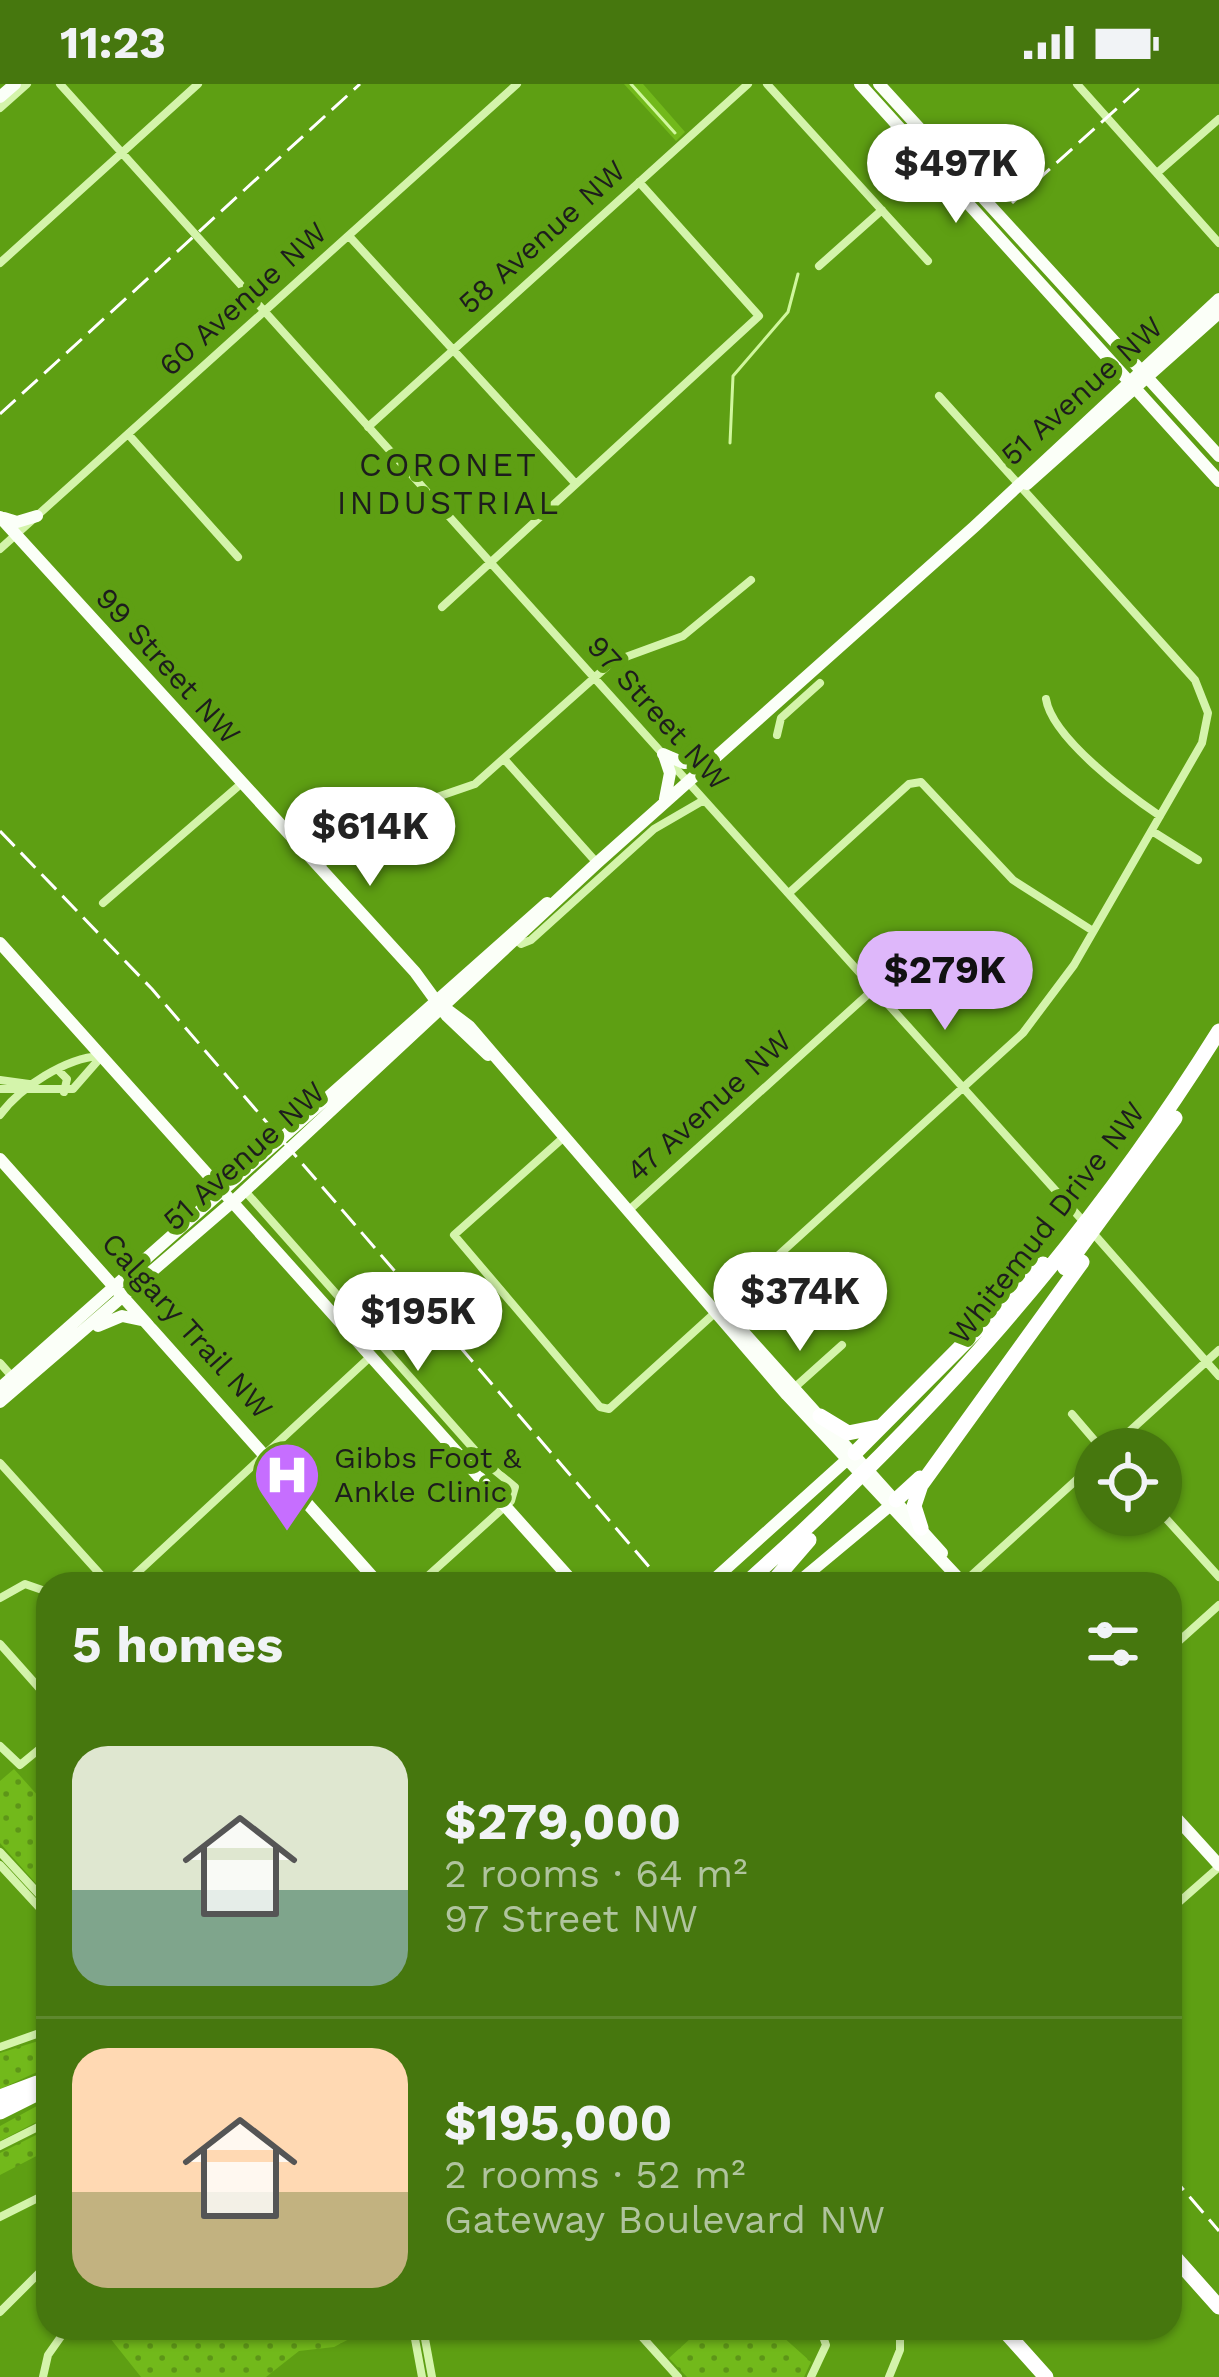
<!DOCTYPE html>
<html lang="en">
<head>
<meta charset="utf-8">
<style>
  body { margin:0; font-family:"Work Sans",sans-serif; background:#4d7c17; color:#f1f3f6; height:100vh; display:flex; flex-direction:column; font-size:45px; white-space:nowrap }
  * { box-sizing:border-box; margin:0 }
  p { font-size:39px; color:#b0c49e }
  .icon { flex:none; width:66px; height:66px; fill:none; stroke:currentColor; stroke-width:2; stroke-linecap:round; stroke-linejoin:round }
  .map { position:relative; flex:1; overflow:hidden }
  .panel { position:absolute; left:36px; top:1488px; width:1146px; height:768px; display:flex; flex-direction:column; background:#46770e; border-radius:36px; box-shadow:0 3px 9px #0004 }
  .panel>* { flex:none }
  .buttons { position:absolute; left:1074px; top:1344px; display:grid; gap:24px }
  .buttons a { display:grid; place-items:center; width:108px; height:108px; border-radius:50%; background:#46770e; box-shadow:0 3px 9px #0004; font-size:60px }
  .price { position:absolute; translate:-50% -102px; padding:0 27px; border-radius:42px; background:#fff; color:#222; font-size:39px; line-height:78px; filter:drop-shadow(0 3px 6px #0008) }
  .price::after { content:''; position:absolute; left:50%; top:72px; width:36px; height:27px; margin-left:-18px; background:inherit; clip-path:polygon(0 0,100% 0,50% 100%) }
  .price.current { background:#deb7fa; color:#111 }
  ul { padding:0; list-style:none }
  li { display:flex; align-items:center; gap:36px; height:300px; padding:0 36px }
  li+li { border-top:3px solid #5e882e }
  li span { display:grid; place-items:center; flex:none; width:336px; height:240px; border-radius:36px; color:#555 }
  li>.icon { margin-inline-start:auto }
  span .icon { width:144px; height:144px; fill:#fffc; stroke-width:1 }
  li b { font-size:51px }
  h2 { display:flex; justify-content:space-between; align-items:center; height:144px; padding:0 36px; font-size:51px }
  .status { display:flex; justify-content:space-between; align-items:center; height:84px; padding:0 60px; background:#46770e; direction:ltr }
  .status svg { height:33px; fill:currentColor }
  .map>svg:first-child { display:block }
  .green { fill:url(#green-dots) }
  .forest { fill:url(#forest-firs) }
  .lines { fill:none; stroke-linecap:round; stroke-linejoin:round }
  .stream { stroke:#d0f79d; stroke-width:3 }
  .minor { stroke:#d4f4ab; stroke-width:8 }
  .major { stroke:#fbfff8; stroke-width:12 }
  .highway { stroke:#fff; stroke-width:15 }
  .rail { stroke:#fff; stroke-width:3; stroke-dasharray:21 9; stroke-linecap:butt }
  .labels { text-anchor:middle; stroke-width:12; stroke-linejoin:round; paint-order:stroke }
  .street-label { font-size:30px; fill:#1d1d1d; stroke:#5e9f13 }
  .poi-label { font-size:30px; fill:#1d1d1d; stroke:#5e9f13; text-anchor:start }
  .neighbourhood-label { font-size:33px; letter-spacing:3px; fill:#1d1d1d; stroke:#5e9f13 }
</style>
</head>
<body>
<div class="status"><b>11:23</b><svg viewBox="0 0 49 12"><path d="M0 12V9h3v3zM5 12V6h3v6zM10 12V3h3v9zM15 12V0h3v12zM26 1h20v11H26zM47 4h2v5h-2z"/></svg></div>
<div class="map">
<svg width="1219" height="2293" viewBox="0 0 1219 2293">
  <defs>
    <pattern id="green-dots" width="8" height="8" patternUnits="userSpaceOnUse" patternTransform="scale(3)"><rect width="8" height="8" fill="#72b91b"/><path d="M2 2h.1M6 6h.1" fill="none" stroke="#5d9617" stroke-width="1.8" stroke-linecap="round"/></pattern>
    <pattern id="forest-firs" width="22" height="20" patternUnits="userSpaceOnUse" patternTransform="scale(3)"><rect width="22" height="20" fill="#72b91b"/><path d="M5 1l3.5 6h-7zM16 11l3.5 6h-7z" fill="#5d9617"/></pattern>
  </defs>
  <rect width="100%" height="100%" fill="#5e9f13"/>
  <!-- green -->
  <path class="green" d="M14,1685L48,1723V1813L0,1759V1697Z
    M48,1954V1983L0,2005V1969Z
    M48,2016V2032L0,2057V2042Z
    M48,2045V2066L0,2091V2069Z
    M102,2244H280L288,2253L298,2244H370L334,2263L299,2267L266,2293H141Z
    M702,2244H773L811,2278L804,2293H687L669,2274Z"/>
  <!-- forest -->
  <path class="forest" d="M624,0H643L685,48L676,57Z"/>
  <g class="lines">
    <!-- stream -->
    <path class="stream" d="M631,0L675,49
      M730,359L733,292L788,228L798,190"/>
    <!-- minor -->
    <path class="minor" d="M60,0L1083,1137
      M767,0L928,177
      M1077,0L1219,159
      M0,24L27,0
      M1157,89L1219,35
      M349,152L574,398
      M0,179L198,0
      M819,182L882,126
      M368,343L748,0
      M128,350L238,473
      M0,465L517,0
      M442,523L759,232L639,98
      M1046,615C1052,654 1129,711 1160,732
      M777,651L781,634L820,599
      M505,676L597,779
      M1152,747L1198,776
      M320,782L376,734L475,700L612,578L683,552L751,496
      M789,809L909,700L921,698L1013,796L1093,847
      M103,819L242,699
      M514,854L521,860L531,856L654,745L704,716
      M58,986L67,995L64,1008
      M0,996L29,1000
      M0,1005H73L101,973
      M0,1031C20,1003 66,974 100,972
      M563,1054L454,1151L600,1323L609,1325L1023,949L1074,881L1202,659L1208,629L1195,596L939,312
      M245,1107L487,1380L515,1403L511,1417L419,1500
      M628,1127L875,904
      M1093,1149L1219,1292
      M0,1279L15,1296
      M794,1304L842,1261
      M1072,1330L1102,1365
      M1110,1365L1219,1266
      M0,1379L109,1500
      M1161,1429L1219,1493
      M963,1499L1095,1379
      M125,1500L370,1273
      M0,1514L25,1500L48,1508
      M0,1560L48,1614
      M1170,1565L1219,1521
      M0,1662L20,1681L48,1658
      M0,1768L48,1820
      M0,1781L48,1833
      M1170,1826L1219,1783
      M0,1963L48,1946
      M0,2062L48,2038
      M0,2133L48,2109
      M0,2228L48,2180
      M413,2244L422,2293
      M423,2244L432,2293
      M634,2244L678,2293
      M641,2252L650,2244
      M43,2293L48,2271L67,2244
      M811,2293L826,2261L820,2244
      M889,2293L900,2266V2244"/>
    <!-- major -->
    <path class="major" d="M860,0L1219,397
      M879,0L1219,372
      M0,13L15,0
      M1027,400L1219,229
      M0,433L415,888L447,932L488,971
      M4,434L17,438L37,432
      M663,670L684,679L709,675
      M664,671L670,689L665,715
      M0,859L575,1500
      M445,924L469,942L787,1311L964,1500
      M0,1075L379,1500
      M719,1228L729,1232L942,1469
      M98,1242L122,1232L141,1236
      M0,1304L547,819
      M0,1318L237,1114L597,779L974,443L1219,215
      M709,1500L851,1372
      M796,1500L892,1420
      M1170,1727L1219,1781"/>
    <!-- highway -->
    <path class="highway" d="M1065,1184L1175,1034
      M820,1332L848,1349L878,1343
      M855,1369L1043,1180
      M896,1416L920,1394
      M921,1444L914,1422L921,1401L1082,1178
      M745,1500C929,1336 1088,1157 1219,947
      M771,1500L809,1456
      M0,2013L37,1999
      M0,2028L48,2004
      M1170,2168L1219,2223
      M1002,2244L1046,2293"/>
    <!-- rail -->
    <path class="rail" d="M1012,119L1144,0
      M0,330L360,0
      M0,747L152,905L664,1500
      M1170,2090L1219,2147"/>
  </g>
  <!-- icons -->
  <defs>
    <g id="hospital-pin" transform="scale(3.45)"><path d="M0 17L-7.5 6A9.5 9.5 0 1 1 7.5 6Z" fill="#c66eff" stroke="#5e9f13"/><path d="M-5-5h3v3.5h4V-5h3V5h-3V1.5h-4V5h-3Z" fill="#fff"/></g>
  </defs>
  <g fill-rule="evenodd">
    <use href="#hospital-pin" x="287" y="1391"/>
  </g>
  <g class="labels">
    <!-- street labels -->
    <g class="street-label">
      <text transform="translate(542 153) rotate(-42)" y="10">58 Avenue NW</text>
      <text transform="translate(243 215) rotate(-42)" y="10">60 Avenue NW</text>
      <text transform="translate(1082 307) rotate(-42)" y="10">51 Avenue NW</text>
      <text transform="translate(168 582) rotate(48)" y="10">99 Street NW</text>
      <text transform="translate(658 629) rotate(48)" y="10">97 Street NW</text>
      <text transform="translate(709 1022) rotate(-42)" y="10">47 Avenue NW</text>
      <text transform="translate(244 1072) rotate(-42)" y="10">51 Avenue NW</text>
      <text transform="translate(1047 1139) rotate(-52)" y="10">Whitemud Drive NW</text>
      <text transform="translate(187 1242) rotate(48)" y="10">Calgary Trail NW</text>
    </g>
    <!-- poi labels -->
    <g class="poi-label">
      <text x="334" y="1384">Gibbs Foot &amp;<tspan x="334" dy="34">Ankle Clinic</tspan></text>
    </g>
    <!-- neighbourhood labels -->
    <g class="neighbourhood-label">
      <text x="449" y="392">CORONET<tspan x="449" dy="38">INDUSTRIAL</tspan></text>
    </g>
  </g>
</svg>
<div class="buttons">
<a><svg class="icon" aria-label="locate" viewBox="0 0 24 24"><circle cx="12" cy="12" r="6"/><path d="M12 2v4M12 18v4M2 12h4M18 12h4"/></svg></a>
</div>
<b class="price" style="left:956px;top:142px">$497K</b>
<b class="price" style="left:370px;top:805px">$614K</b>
<b class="price current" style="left:945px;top:949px">$279K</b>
<b class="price" style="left:800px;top:1270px">$374K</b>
<b class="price" style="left:418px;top:1290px">$195K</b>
<section class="panel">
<h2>5 homes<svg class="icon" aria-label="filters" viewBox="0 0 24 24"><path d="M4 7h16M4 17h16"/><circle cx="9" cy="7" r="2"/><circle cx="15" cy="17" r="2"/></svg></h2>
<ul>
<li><span style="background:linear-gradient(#dfe7d0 60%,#7fa58c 0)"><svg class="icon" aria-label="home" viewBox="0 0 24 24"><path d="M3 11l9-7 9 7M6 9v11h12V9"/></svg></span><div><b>$279,000</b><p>2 rooms · 64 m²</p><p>97 Street NW</p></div></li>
<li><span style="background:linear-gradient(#ffd9b3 60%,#c2b280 0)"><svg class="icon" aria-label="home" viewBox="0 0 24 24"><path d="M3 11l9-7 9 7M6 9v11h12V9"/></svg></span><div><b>$195,000</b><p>2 rooms · 52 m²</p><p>Gateway Boulevard NW</p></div></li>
</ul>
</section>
</div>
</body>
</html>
